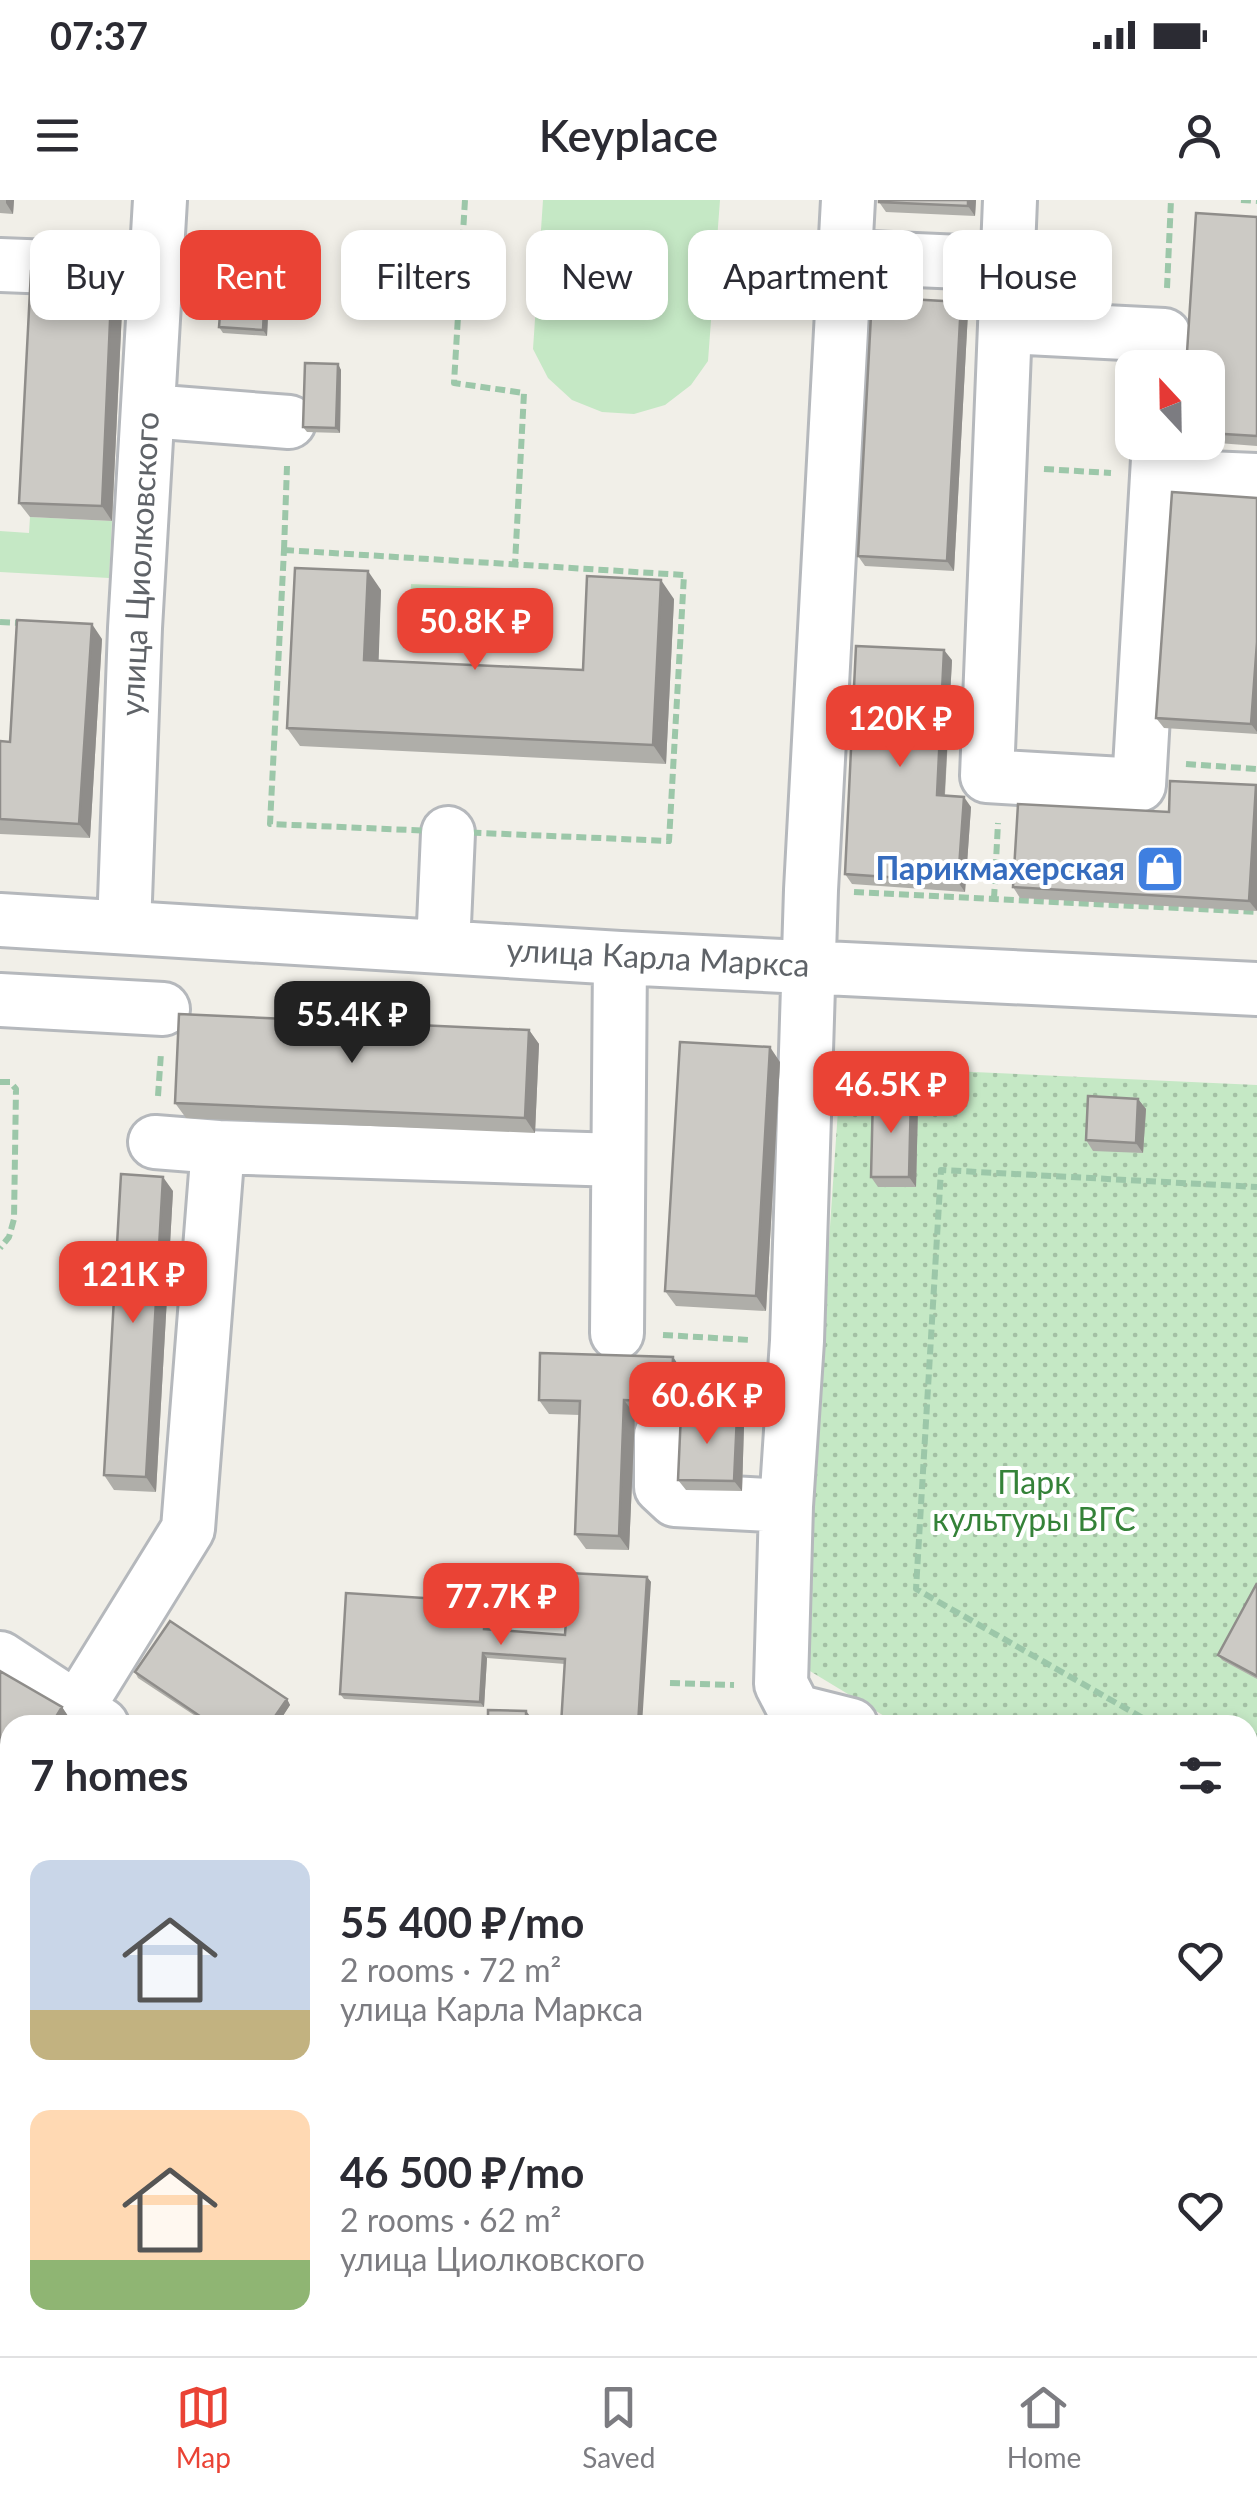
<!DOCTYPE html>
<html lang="en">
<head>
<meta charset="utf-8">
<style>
  body { margin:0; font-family:Lato,sans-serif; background:#f7f7f7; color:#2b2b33; height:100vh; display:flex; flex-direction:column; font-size:38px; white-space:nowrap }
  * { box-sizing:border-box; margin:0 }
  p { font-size:32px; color:#7c7c81 }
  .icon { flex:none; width:55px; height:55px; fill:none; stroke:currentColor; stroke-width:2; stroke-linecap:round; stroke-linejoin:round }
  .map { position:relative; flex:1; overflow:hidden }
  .side { position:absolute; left:0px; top:1515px; width:1258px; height:642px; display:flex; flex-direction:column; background:#fff; border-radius:30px 30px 0 0; box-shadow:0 5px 15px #0003 }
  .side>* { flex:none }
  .banner { position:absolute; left:30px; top:30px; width:1198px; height:90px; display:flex; gap:20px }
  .needle { width:65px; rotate:338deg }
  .controls { position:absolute; left:1115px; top:150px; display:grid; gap:20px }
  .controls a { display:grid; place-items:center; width:110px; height:110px; border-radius:20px; background:#fff; box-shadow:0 5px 15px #0003; font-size:50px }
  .price { position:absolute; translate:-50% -85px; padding:0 22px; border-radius:20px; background:#ea4335; color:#fff; font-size:32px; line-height:65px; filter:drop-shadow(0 2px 5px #0008) }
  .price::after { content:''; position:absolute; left:50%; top:60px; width:30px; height:22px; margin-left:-15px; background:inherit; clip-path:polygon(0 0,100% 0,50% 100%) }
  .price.on { background:#222; color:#fff }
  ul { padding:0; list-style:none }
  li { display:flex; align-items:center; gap:30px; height:250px; padding:0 30px }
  li span { display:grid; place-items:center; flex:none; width:280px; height:200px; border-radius:20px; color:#555 }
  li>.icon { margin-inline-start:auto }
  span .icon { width:120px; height:120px; fill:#fffc; stroke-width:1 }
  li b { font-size:42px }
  h2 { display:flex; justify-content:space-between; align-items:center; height:120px; padding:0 30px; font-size:42px }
  .pill { padding:0 35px; border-radius:20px; background:#fff; box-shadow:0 5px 15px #0003; font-size:35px; line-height:90px }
  .pill.on { background:#ea4335; color:#fff }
  .status { display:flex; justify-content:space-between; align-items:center; height:70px; padding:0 50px; background:#fff; direction:ltr }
  .status svg { height:28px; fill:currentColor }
  header { display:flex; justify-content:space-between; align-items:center; height:130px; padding:0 30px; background:#fff; font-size:45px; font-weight:600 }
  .dock { display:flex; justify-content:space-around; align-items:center; height:140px; border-top:2px solid #e1e1e2; background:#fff; font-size:28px; color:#7c7c81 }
  .dock a { display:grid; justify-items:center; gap:5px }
  .dock .on { color:#ea4335 }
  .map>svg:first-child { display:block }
  .green { fill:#c5e8c5 }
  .park { fill:url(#park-dots) }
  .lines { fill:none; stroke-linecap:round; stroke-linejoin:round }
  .minor-casing { stroke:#b5b8bc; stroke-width:58 }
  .major-casing { stroke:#f2c960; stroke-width:60 }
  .path { stroke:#9cc7a9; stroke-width:6; stroke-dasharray:10 5; stroke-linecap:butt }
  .minor { stroke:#fff; stroke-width:52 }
  .major { stroke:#fff2af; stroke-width:55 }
  .wall { fill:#afaea9 }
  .shaded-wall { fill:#8f8d8a }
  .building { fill:#cccac5; stroke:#8f8d8a; stroke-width:2.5 }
  .labels { text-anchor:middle; stroke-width:8; stroke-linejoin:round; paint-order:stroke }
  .street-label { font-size:32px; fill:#5f6368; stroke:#fff }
  .shop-label { font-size:32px; font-weight:bold; fill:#366cbe; stroke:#fff; text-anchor:end }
  .park-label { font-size:32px; fill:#348238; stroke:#fff }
</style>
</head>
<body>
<div class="status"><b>07:37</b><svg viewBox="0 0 49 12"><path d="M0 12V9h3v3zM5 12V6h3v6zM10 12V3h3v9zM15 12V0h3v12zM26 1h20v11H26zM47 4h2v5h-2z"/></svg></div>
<header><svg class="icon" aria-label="menu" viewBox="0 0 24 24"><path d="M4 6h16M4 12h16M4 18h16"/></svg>Keyplace<svg class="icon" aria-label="person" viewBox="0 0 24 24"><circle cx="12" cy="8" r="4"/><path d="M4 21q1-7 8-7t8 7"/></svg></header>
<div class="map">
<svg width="1257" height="2156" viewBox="0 0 1257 2156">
  <defs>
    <pattern id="park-dots" width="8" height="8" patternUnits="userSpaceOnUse" patternTransform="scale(2.5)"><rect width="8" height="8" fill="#c5e8c5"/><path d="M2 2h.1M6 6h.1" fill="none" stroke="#a3c0a4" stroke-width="1.8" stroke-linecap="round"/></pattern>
  </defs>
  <rect width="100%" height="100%" fill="#f1efe8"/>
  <!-- green -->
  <path class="green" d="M543,0H720L708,161L691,185L665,205L634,214L602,212L572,200L548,178L533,149Z
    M30,317L112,321L109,378L0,372V331L29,333Z
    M411,384L528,389L526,433L409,429Z"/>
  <!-- park -->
  <path class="park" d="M841,866L1257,885V1741L1248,1735V1525H899L800,1465Z"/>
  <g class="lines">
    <!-- minor casing -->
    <g class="minor-casing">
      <path id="minor" d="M1010,0L987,576L1139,585L1159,242
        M846,57L1008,64
        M0,65L156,71
        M1005,127L1164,135L1163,168
        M149,211L289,222
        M1158,276L1257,280
        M0,720L620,758L1257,789
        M124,727L135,428L160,0
        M443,747L448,633
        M0,800L163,809
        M155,942L218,947
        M617,1133L620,758
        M661,1235V1287L675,1300L786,1306
        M0,1458L102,1525
        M78,1507L188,1329L218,947L618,960
        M795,1511L851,1525
        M795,1525V1511L781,1484L786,1306L797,1141L811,690L848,0
        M1248,1764L1257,1770
        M1248,1934L1257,1940
        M0,2061L10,2067
        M1248,2121L1257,2126
        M144,2148L157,2156
        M1039,2148L1053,2156
        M446,2156L452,2148"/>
    </g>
    <!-- major casing -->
    <g class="major-casing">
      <path id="major" d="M0,1794L10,1801
        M569,2148L583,2156"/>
    </g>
    <!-- path -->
    <path class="path" d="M465,0L454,183L524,193L515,364
      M1241,0L1257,1
      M1167,88L1171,0
      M1044,269L1111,273
      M284,350L684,375L669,641L270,624Z
      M284,350L287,266
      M0,422L23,423
      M1186,564L1257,569
      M854,692L1257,712
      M994,699L998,623
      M0,882H10L16,889L14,1019L9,1037L0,1048
      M158,896L161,853
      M663,1135L750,1140
      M670,1483L734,1485
      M1155,1525L916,1389L941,970L1257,987
      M1248,1578L1257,1583
      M0,1905L10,1911
      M387,2148L392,2152L390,2156"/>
    <!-- minor -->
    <use href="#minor" class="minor"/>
    <!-- major -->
    <use href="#major" class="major"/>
  </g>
  <!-- wall -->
  <path class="wall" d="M0,0H14L13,14L0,13Z
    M976,0L975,16L886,12L879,2Z
    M1257,17V246L1205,242H1208V168Z
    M112,75L123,89L112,321L30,317L19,303Z
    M269,95L267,136L223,133L219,127Z
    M961,102L968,112L954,371L865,366L858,356Z
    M338,164L341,170L340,233L307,232L303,227Z
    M1257,298V534L1164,528L1156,518Z
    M381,390L378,461L583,470L674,399L666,564L300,546L287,528Z
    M102,439L90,638L0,634V541L10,542Z
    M952,460L945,595L971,607L965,692L852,684L845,674Z
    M1170,581L1257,711L1020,698L1013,687L1169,612Z
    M529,830L539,844L535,933L186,918L175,903Z
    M780,862L766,1111L676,1106L665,1091Z
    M911,895L918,905L916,987H878L871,977Z
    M1138,899L1146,909L1143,953L1093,951L1086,940Z
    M173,991L156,1292L114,1290L104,1275Z
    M673,1157L683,1172L681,1213L744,1225L742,1291L686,1290L678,1280L681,1217L635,1215L629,1350L586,1349L575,1334L580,1215L549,1214L539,1200Z
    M647,1377L651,1382L565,1464L487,1458L484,1507L344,1499L340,1494L486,1402L489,1407L488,1430L565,1435Z
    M1257,1383V1479L1222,1460L1218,1455Z
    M0,1471L62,1507L74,1525H10V1653L0,1647Z
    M135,1472L287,1499L290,1505L277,1525H209L138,1478Z
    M1248,1796L1257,1801V1904L1248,1898Z
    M0,1926L10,1932V2042L0,2036Z
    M182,2148H347L353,2156H196Z
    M806,2148H995L1010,2156H821Z
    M1079,2148H1213L1229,2156H1085Z"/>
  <!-- shaded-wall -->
  <path class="shaded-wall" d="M6,0H14L13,14L6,3Z
    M968,0H976L975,16L968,6Z
    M112,75L123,89L112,321L102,306Z
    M265,90L269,95L267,136L263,130Z
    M961,102L968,112L954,371L947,361Z
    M338,164L341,170L340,233L336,228Z
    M368,371L381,390L378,479L364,460Z
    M661,380L674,399L666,564L653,545Z
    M92,424L102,439L90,638L79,624Z
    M1257,442V532L1251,524Z
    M944,450L952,460L944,605L937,595Z
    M1256,585L1257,587V711L1249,701Z
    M964,597L971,607L965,692L958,682Z
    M529,830L539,844L535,933L525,918Z
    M770,847L780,862L766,1111L756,1096Z
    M911,895L918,905L916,987L909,977Z
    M1138,899L1146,909L1143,953L1136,943Z
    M163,977L173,991L156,1292L146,1277Z
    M673,1157L683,1172L681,1217L671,1202Z
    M624,1200L635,1215L629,1350L619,1336Z
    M737,1215L744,1225L742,1291L734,1281Z
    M647,1377L651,1382L642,1525H638Z
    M486,1402L489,1407L488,1435L484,1429Z
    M483,1453L487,1458L484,1507L480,1502Z
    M287,1499L290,1505L277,1525H269Z
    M62,1507L74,1525H51Z
    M526,1511L530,1516L529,1525H526Z
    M348,2148L353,2156H343Z"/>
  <!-- building -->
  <path class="building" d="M879,0H968V6L879,2Z
    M1196,13L1257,17V236L1208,233V168H1186Z
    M31,71L112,75L102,306L19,303Z
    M222,88L265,90L263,130L219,127Z
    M872,97L961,102L947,361L858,356Z
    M305,163L338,164L336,228L303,227Z
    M1172,292L1257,298V442L1251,524L1156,518Z
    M295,368L368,371L364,460L583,470L587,376L661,380L653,545L287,528Z
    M17,420L92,424L79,624L0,619V541L10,542Z
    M856,446L944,450L937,595L964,597L958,682L845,674Z
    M1170,581L1256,585L1249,701L1013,687L1018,604L1169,612Z
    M179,814L529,830L525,918L175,903Z
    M680,842L770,847L756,1096L665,1091Z
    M873,894L911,895L909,977H871Z
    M1088,896L1138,899L1136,943L1086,940Z
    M121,974L163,977L146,1277L104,1275Z
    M540,1153L673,1157L671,1202L624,1200L619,1336L575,1334L580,1201L539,1200Z
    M681,1213L737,1215L734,1281L678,1280Z
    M569,1373L647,1377L638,1525H561L565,1459L483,1453L480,1502L340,1494L346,1393L486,1402L484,1429L565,1435Z
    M1257,1383V1476L1218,1455Z
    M170,1421L287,1499L269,1525H213L135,1472Z
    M0,1471L62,1507L51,1525H10V1643L0,1637Z
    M488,1510L526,1511V1525H488Z
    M1248,1796L1257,1801V1896L1248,1890Z
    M0,1926L10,1932V2031L0,2025Z
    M1248,2036L1257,2041V2092L1248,2087Z
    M196,2148H348L343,2156H209Z
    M821,2148H995L1010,2156H835Z
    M1084,2148H1213L1229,2156H1099Z"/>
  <!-- icons -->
  <defs>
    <g id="shop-square" transform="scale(2.5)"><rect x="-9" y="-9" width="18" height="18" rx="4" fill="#3f7fe0" stroke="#fff"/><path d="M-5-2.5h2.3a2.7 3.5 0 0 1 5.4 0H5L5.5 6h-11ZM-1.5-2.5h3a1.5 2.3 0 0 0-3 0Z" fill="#fff"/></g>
  </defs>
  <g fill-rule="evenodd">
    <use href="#shop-square" x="1160" y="669"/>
  </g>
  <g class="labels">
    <!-- street labels -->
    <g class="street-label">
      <text transform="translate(140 364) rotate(-87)" y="11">улица Циолковского</text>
      <text transform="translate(658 758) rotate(3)" y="11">улица Карла Маркса</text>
    </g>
    <!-- shop labels -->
    <g class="shop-label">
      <text x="1125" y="680">Парикмахерская</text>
    </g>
    <!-- park labels -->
    <g class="park-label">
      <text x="1034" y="1294">Парк<tspan x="1034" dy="37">культуры ВГС</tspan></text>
    </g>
  </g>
</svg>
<div class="controls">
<a><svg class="needle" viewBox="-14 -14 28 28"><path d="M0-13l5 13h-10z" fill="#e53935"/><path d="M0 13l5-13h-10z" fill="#7c7c81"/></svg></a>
</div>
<b class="price" style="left:475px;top:473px">50.8K ₽</b>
<b class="price" style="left:900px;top:570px">120K ₽</b>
<b class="price on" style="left:352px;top:866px">55.4K ₽</b>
<b class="price" style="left:891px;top:936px">46.5K ₽</b>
<b class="price" style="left:133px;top:1126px">121K ₽</b>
<b class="price" style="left:707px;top:1247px">60.6K ₽</b>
<b class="price" style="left:501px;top:1448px">77.7K ₽</b>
<div class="banner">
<a class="pill">Buy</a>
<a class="pill on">Rent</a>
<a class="pill">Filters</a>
<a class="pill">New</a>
<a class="pill">Apartment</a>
<a class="pill">House</a>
</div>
<section class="side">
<h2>7 homes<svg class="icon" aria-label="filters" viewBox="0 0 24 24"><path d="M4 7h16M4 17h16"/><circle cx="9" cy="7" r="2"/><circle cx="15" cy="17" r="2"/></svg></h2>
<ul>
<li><span style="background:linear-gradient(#c9d6e8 75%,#c2b280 0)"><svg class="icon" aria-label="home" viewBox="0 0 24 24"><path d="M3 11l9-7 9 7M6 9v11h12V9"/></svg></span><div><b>55 400 ₽/mo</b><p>2 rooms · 72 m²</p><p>улица Карла Маркса</p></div><svg class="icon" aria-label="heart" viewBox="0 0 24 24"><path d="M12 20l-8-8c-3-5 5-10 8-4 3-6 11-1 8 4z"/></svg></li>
<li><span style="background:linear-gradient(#ffd9b3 75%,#8fb573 0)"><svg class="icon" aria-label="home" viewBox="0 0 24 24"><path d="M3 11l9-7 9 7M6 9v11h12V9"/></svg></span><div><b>46 500 ₽/mo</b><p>2 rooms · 62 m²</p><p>улица Циолковского</p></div><svg class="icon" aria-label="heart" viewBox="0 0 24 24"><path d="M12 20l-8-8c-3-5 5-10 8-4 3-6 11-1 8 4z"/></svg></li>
</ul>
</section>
</div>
<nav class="dock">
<a class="on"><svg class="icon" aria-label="map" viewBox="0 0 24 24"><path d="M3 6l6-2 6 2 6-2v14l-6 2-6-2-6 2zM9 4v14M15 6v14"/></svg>Map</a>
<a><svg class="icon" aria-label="saved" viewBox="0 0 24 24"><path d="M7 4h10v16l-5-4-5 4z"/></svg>Saved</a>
<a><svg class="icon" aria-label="home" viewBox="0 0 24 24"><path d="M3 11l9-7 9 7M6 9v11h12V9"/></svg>Home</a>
</nav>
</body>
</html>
